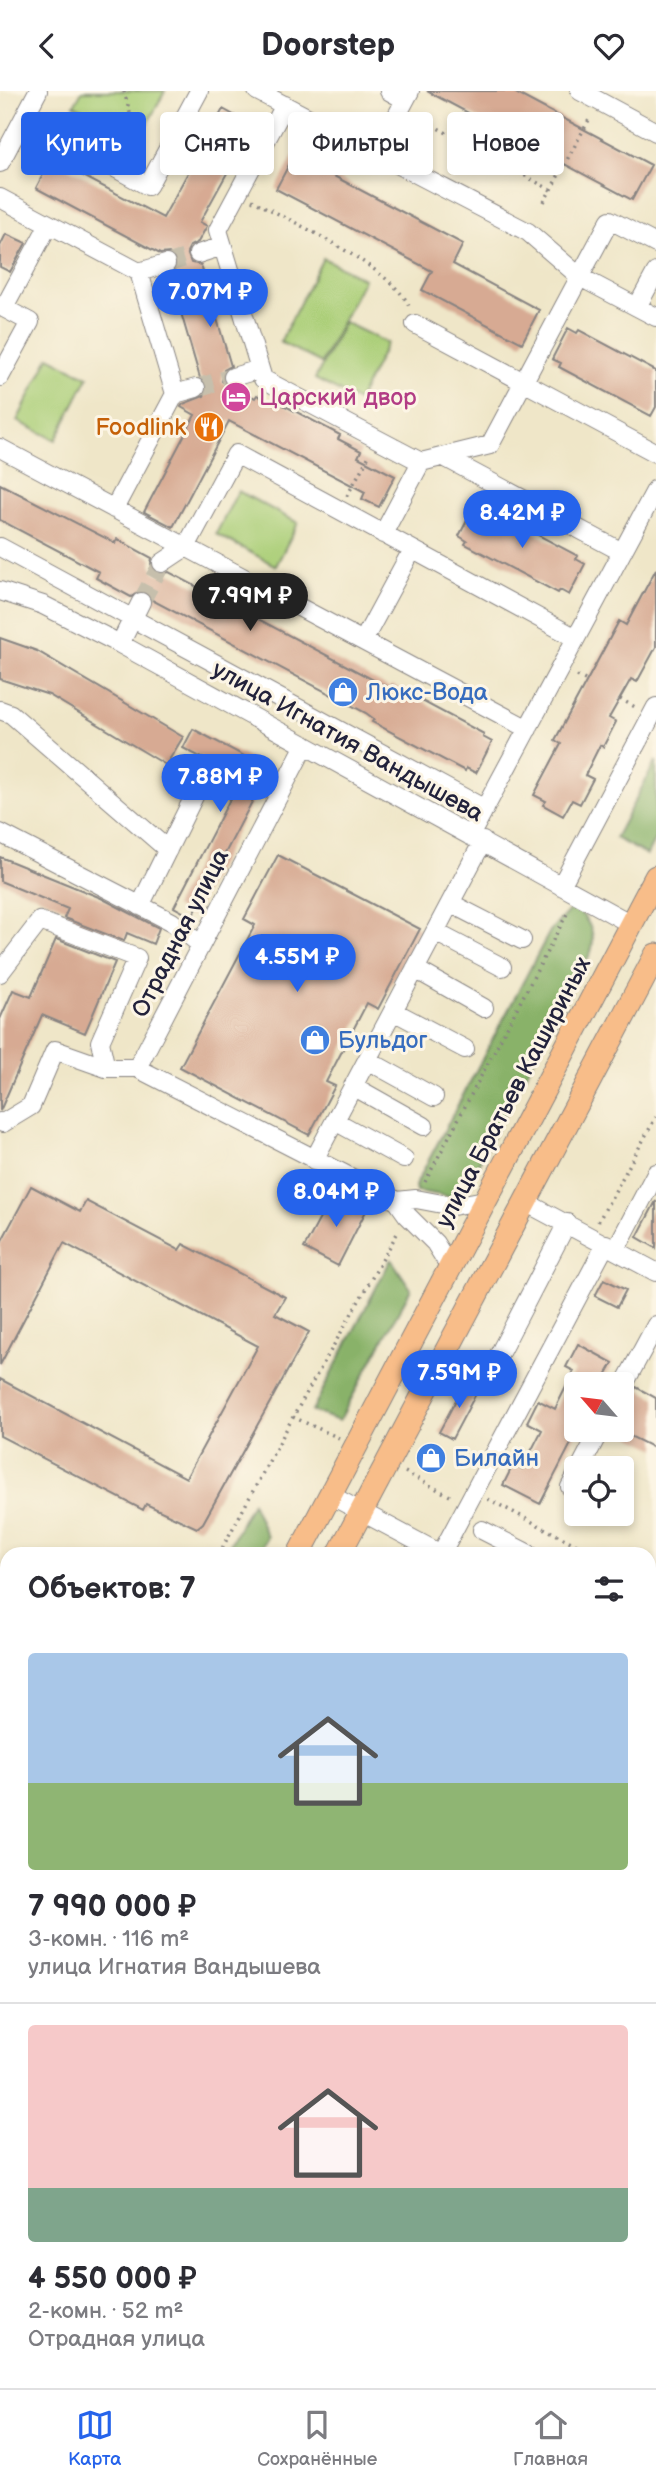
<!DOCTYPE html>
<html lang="ru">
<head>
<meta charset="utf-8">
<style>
  body { margin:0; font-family:"Balsamiq Sans",sans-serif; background:#f7f7f7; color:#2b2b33; height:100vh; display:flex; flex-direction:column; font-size:26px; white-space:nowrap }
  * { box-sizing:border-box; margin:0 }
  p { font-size:23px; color:#7c7c81 }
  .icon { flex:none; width:38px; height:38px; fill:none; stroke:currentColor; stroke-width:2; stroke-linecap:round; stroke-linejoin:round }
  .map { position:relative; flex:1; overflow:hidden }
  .side { position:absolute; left:0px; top:1456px; width:656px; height:842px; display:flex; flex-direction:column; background:#fff; border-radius:21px 21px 0 0; box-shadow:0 4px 10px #0003 }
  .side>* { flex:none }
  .hud { position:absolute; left:21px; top:21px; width:614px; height:63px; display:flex; gap:14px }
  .needle { width:46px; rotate:298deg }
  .tools { position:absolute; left:564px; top:1281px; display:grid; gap:14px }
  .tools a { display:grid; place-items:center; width:70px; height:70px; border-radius:7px; background:#fff; box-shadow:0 4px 10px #0003; font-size:35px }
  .price { position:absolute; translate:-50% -60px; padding:0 16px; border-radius:24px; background:#2563eb; color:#fff; font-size:23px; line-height:46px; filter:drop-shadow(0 2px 4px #0008) }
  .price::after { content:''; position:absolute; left:50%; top:42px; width:21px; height:16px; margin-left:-10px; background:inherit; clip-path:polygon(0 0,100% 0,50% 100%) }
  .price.current { background:#222; color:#fff }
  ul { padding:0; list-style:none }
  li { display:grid; align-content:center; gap:14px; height:371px; padding:0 28px }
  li+li { border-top:2px solid #e1e1e2 }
  li span { display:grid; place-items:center; height:217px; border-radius:7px; color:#555 }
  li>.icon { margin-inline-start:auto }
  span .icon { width:126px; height:126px; fill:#fffc; stroke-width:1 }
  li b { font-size:30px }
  h2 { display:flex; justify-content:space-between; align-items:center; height:84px; padding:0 28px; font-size:30px }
  .tag { padding:0 24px; border-radius:7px; background:#fff; box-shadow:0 4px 10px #0003; font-size:24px; line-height:63px }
  .tag.current { background:#2563eb; color:#fff }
  header { display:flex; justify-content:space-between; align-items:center; height:91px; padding:0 28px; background:#fff; font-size:32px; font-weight:700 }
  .tabs { display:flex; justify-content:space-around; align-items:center; height:98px; border-top:2px solid #e1e1e2; background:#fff; font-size:19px; color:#7c7c81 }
  .tabs a { display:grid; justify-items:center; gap:4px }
  .tabs .current { color:#2563eb }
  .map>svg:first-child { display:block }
  .green { fill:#accf79; stroke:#67785a; stroke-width:2 }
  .forest { fill:#89b269; stroke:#566a52; stroke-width:2 }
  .building { fill:#d7aa93 }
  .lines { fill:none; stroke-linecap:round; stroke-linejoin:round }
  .minor-tunnel { stroke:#c6bfac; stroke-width:18; stroke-dasharray:18 9; stroke-linecap:butt }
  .minor-casing { stroke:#888482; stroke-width:20 }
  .major-casing { stroke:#888482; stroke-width:25 }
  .path { stroke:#888482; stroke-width:3.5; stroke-dasharray:2 5; stroke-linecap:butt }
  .minor { stroke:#fff; stroke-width:18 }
  .major { stroke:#f8bd89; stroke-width:23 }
  .labels { text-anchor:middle; stroke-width:6; stroke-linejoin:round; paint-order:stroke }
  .hotel-label { font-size:24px; fill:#b23c85; stroke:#fcf5e5; text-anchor:start }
  .food-label { font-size:24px; fill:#c56008; stroke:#fcf5e5; text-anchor:end }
  .shop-label { font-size:24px; fill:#366cbe; stroke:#fcf5e5; text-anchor:start }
  .street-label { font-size:24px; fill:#22223b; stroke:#fcf5e5 }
</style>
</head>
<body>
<header><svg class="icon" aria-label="back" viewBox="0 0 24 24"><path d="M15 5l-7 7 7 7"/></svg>Doorstep<svg class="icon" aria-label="heart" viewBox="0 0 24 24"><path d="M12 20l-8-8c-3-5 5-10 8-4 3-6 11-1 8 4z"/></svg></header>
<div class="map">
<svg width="656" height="2297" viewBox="0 0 656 2297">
  <rect width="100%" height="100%" fill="#fcf5e5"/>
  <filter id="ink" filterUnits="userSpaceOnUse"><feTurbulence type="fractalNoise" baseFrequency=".0143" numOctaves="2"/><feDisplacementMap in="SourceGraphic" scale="14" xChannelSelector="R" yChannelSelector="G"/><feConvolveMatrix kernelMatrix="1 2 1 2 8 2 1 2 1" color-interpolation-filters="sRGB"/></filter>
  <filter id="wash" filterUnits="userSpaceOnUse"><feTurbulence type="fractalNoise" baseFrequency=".00686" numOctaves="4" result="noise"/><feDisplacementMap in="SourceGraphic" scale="28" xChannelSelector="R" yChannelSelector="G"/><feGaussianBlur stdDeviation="1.57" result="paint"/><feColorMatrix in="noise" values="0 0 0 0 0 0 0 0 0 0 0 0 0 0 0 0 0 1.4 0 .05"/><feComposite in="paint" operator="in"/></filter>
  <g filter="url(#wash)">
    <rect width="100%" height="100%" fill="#efe6c8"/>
    <!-- green -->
    <path class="green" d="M82,0H165L139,49L74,14Z
      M323,167L364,188L321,272L280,251Z
      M344,231L387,252L358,310L315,288Z
      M49,266L88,286L56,349L17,330Z
      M238,400L298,432L276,475L216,443Z"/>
    <!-- forest -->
    <path class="forest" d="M656,670V746L647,764L615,747Z
      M573,815C588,827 597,842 591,861L467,1094L452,1106L416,1100L415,1095L550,840Z
      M391,1168L411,1198L339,1330L312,1320Z
      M252,1411L267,1446L259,1463H225Z
      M7,1874V1969L0,1982V1888Z"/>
    <g id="blocks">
      <!-- building -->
      <path class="building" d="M427,0H512L651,74L632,109Z
        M223,18L253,35L200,131L207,135L198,151L190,155L187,161L191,172L201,174L231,275L224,279L222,290L230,297H236L255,307L257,304L274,313L276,310L340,344L338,348L361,360L358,366L395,385L379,416L362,408L365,401L229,330L173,436L144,421L195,324L181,316L183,313L204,305L207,299V293L200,287L170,184L177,176V169L169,162L160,163L36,97L51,68L163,127Z
        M294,64L463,153L453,173L539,219L522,252L422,199L432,180L276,98Z
        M6,143L26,152L10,181L0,176V155Z
        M568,237L577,242L579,239L656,280V316L651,325L559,276L561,272L552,268Z
        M0,393L115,452L117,448L152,467L151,473L156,482L162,483L169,481L381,593L390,597L392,594L484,643L483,646L492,651L476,682L466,677L465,680L372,631L374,628L366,622L152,509L147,501L140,500L131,506L96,487L99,481L0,429Z
        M475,414L483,419L485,416L578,465L576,468L585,473L569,504L560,499L558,502L465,453L467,450L459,445Z
        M656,478V556L637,591L631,588L609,627L616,631L603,656L600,654L585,684L593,688L580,713L572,709L563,725L543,714L546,710L534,704L561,653L555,649L619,530L626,534Z
        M0,547L37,560L183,646L166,674L49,604L0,588Z
        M193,638L269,678L192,826L174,816L241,687L183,657Z
        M278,764L420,838L378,918L367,912L326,991L335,995L309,1044L180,976L255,834L244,828Z
        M0,766L101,807L159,837L153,853L127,842L124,850L64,827L68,818L0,790Z
        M56,848L115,871L85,942L42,924L0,1020V928L13,899L31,906Z
        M31,1095L80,1121L86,1110L179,1159L183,1153L285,1206L275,1223L309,1241L203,1432L197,1437L146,1413L143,1419L0,1345V1288L186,1387L258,1255L64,1152L0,1274V1153Z
        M334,1101L367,1118L338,1175L304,1157Z
        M656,1110V1157L637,1146Z
        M604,1188L626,1199L617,1216L595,1205Z
        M578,1253L613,1272L601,1293H576V1343L540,1413L503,1394L513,1374L522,1378L542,1339L527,1331L538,1309L555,1318L574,1280L566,1276Z
        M466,1290L479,1297L452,1348L439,1341Z
        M636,1296L656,1307V1358L622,1341L629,1326L622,1322Z"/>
    </g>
  </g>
  <g filter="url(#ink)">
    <use href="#blocks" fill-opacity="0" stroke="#888482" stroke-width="2"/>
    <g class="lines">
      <!-- minor-tunnel -->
      <path class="minor-tunnel" d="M166,173L198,163
        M196,297L233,286
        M141,511L162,472"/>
      <!-- minor casing -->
      <g class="minor-casing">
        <path id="minor" d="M257,0L528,141L580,186L656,226
          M389,0L405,9
          M580,0L656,41
          M285,14L218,139L263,288L421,371
          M24,27L148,95L199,0
          M377,62L410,0
          M0,72L38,0
          M0,107L139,181L175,303L114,418
          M198,163L223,155
          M139,181L166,173
          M0,215L30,231L0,286
          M637,216L656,181
          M4,217L49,133
          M415,233L656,362
          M233,286L260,278
          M175,303L196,297
          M0,357L528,638
          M444,366L622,461
          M383,443L421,371L490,354L610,129L656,153
          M0,456L485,718
          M162,472L186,456L236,363L576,547
          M0,500L43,514L120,553L631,833
          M363,550L412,459
          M120,553L141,511
          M0,619L11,623L168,759
          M0,742L172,831L201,854
          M470,745L656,398
          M561,795L656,616
          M450,812L522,849
          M140,815L204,685
          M435,841L502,876
          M415,878L484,917
          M0,882L40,830L137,867L100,951L106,977H137L397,1110L407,1124L435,1152L450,1176
          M393,920L465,958
          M367,969L434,1006
          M137,977L305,654
          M353,995L424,1035
          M335,1030L404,1068
          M0,1031L3,1032L31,1015L55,959L106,977
          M314,1069L483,750
          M397,1110L416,1108L453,1115L485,1109
          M525,1111L656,1181
          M616,1158L656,1082
          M493,1275L567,1132
          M621,1299L656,1234
          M580,1377L600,1339
          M570,1396L576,1385
          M330,1404L441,1463
          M482,1439L529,1463
          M441,1463L606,1153
          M649,1524L656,1527
          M649,1570L656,1574
          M649,1687L656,1691
          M649,1719L656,1706
          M649,1895L656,1882
          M649,2222L656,2210
          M281,2291L293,2297
          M93,2297L96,2291
          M142,2297L145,2291
          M261,2297L265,2291"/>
      </g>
      <!-- major casing -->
      <g class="major-casing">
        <path id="major" d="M299,1463L656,786
          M339,1463L656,864
          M0,2030L7,2016
          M0,2107L7,2094"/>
      </g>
      <!-- path -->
      <path class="path" d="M124,0L143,69
        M414,24L551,99
        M252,109C290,130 398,179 410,218
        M544,111L590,27
        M347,405L370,363
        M577,585L587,590
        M620,608L637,617
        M425,1091L569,819
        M598,1131L656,1026
        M293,1326L339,1347
        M405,1381L450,1405L454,1404
        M488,1408L594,1463
        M219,1463L293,1326L398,1141
        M649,1491L656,1495
        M0,1870L7,1857
        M649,2123L656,2110
        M0,2267L7,2254
        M466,2297L469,2291"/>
      <!-- minor -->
      <use href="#minor" class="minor"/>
      <!-- major -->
      <use href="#major" class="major"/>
    </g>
  </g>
  <!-- icons -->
  <defs>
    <g id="hotel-disc" transform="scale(1.575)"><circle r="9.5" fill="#d1479c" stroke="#fcf5e5"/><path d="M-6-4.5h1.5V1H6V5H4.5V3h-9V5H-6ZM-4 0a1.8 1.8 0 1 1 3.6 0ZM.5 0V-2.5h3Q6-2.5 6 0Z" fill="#fff"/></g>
    <g id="restaurant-disc" transform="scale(1.575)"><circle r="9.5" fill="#e8710a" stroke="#fcf5e5"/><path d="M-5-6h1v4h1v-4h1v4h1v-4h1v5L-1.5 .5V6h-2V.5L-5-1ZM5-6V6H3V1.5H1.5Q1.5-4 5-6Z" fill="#fff"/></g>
    <g id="shop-disc" transform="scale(1.575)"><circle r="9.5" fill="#3f7fe0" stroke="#fcf5e5"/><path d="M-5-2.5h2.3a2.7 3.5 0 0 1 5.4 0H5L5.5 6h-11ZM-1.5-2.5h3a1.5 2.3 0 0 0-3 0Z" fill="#fff"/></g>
  </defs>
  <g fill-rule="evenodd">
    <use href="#hotel-disc" x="236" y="306"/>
    <use href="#restaurant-disc" x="209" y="336"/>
    <use href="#shop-disc" x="343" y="601"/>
    <use href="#shop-disc" x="315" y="949"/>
    <use href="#shop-disc" x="431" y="1367"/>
  </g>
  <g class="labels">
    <!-- hotel labels -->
    <g class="hotel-label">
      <text x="259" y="314">Царский двор</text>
    </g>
    <!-- food labels -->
    <g class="food-label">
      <text x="186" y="344">Foodlink</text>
    </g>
    <!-- shop labels -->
    <g class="shop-label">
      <text x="366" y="609">Люкс-Вода</text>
      <text x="338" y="957">Бульдог</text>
      <text x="454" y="1375">Билайн</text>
    </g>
    <!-- street labels -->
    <g class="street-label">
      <text transform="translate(348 650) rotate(29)" y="8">улица Игнатия Вандышева</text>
      <text transform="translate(180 842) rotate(-63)" y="8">Отрадная улица</text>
      <text transform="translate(513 1001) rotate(-62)" y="8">улица Братьев Кашириных</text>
    </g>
  </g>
</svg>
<div class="tools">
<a><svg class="needle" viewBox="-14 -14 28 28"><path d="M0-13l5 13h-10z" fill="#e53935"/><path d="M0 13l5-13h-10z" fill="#7c7c81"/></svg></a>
<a><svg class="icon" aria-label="locate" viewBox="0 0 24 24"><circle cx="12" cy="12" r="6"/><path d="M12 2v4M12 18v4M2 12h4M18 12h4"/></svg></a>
</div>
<b class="price" style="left:210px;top:238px">7.07M ₽</b>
<b class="price" style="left:522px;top:459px">8.42M ₽</b>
<b class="price current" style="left:250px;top:542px">7.99M ₽</b>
<b class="price" style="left:220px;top:723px">7.88M ₽</b>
<b class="price" style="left:297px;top:903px">4.55M ₽</b>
<b class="price" style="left:336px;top:1138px">8.04M ₽</b>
<b class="price" style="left:459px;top:1319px">7.59M ₽</b>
<div class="hud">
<a class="tag current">Купить</a>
<a class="tag">Снять</a>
<a class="tag">Фильтры</a>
<a class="tag">Новое</a>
</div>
<section class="side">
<h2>Объектов: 7<svg class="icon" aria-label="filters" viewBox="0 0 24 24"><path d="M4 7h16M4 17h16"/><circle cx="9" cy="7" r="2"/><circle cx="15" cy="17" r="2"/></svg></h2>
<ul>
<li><span style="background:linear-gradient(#a9c7e8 60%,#8fb573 0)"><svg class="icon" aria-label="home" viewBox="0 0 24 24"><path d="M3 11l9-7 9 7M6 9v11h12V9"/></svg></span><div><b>7 990 000 ₽</b><p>3-комн. · 116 m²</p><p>улица Игнатия Вандышева</p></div></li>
<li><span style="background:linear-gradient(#f6c9c9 75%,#7fa58c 0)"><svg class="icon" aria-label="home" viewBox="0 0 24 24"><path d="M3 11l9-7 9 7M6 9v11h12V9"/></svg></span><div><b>4 550 000 ₽</b><p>2-комн. · 52 m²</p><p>Отрадная улица</p></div></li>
</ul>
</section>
</div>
<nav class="tabs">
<a class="current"><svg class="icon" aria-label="map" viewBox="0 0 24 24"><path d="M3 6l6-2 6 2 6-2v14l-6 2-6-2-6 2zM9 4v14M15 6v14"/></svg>Карта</a>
<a><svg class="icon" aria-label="saved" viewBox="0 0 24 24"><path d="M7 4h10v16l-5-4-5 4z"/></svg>Сохранённые</a>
<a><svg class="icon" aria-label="home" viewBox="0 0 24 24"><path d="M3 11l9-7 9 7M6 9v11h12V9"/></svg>Главная</a>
</nav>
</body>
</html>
